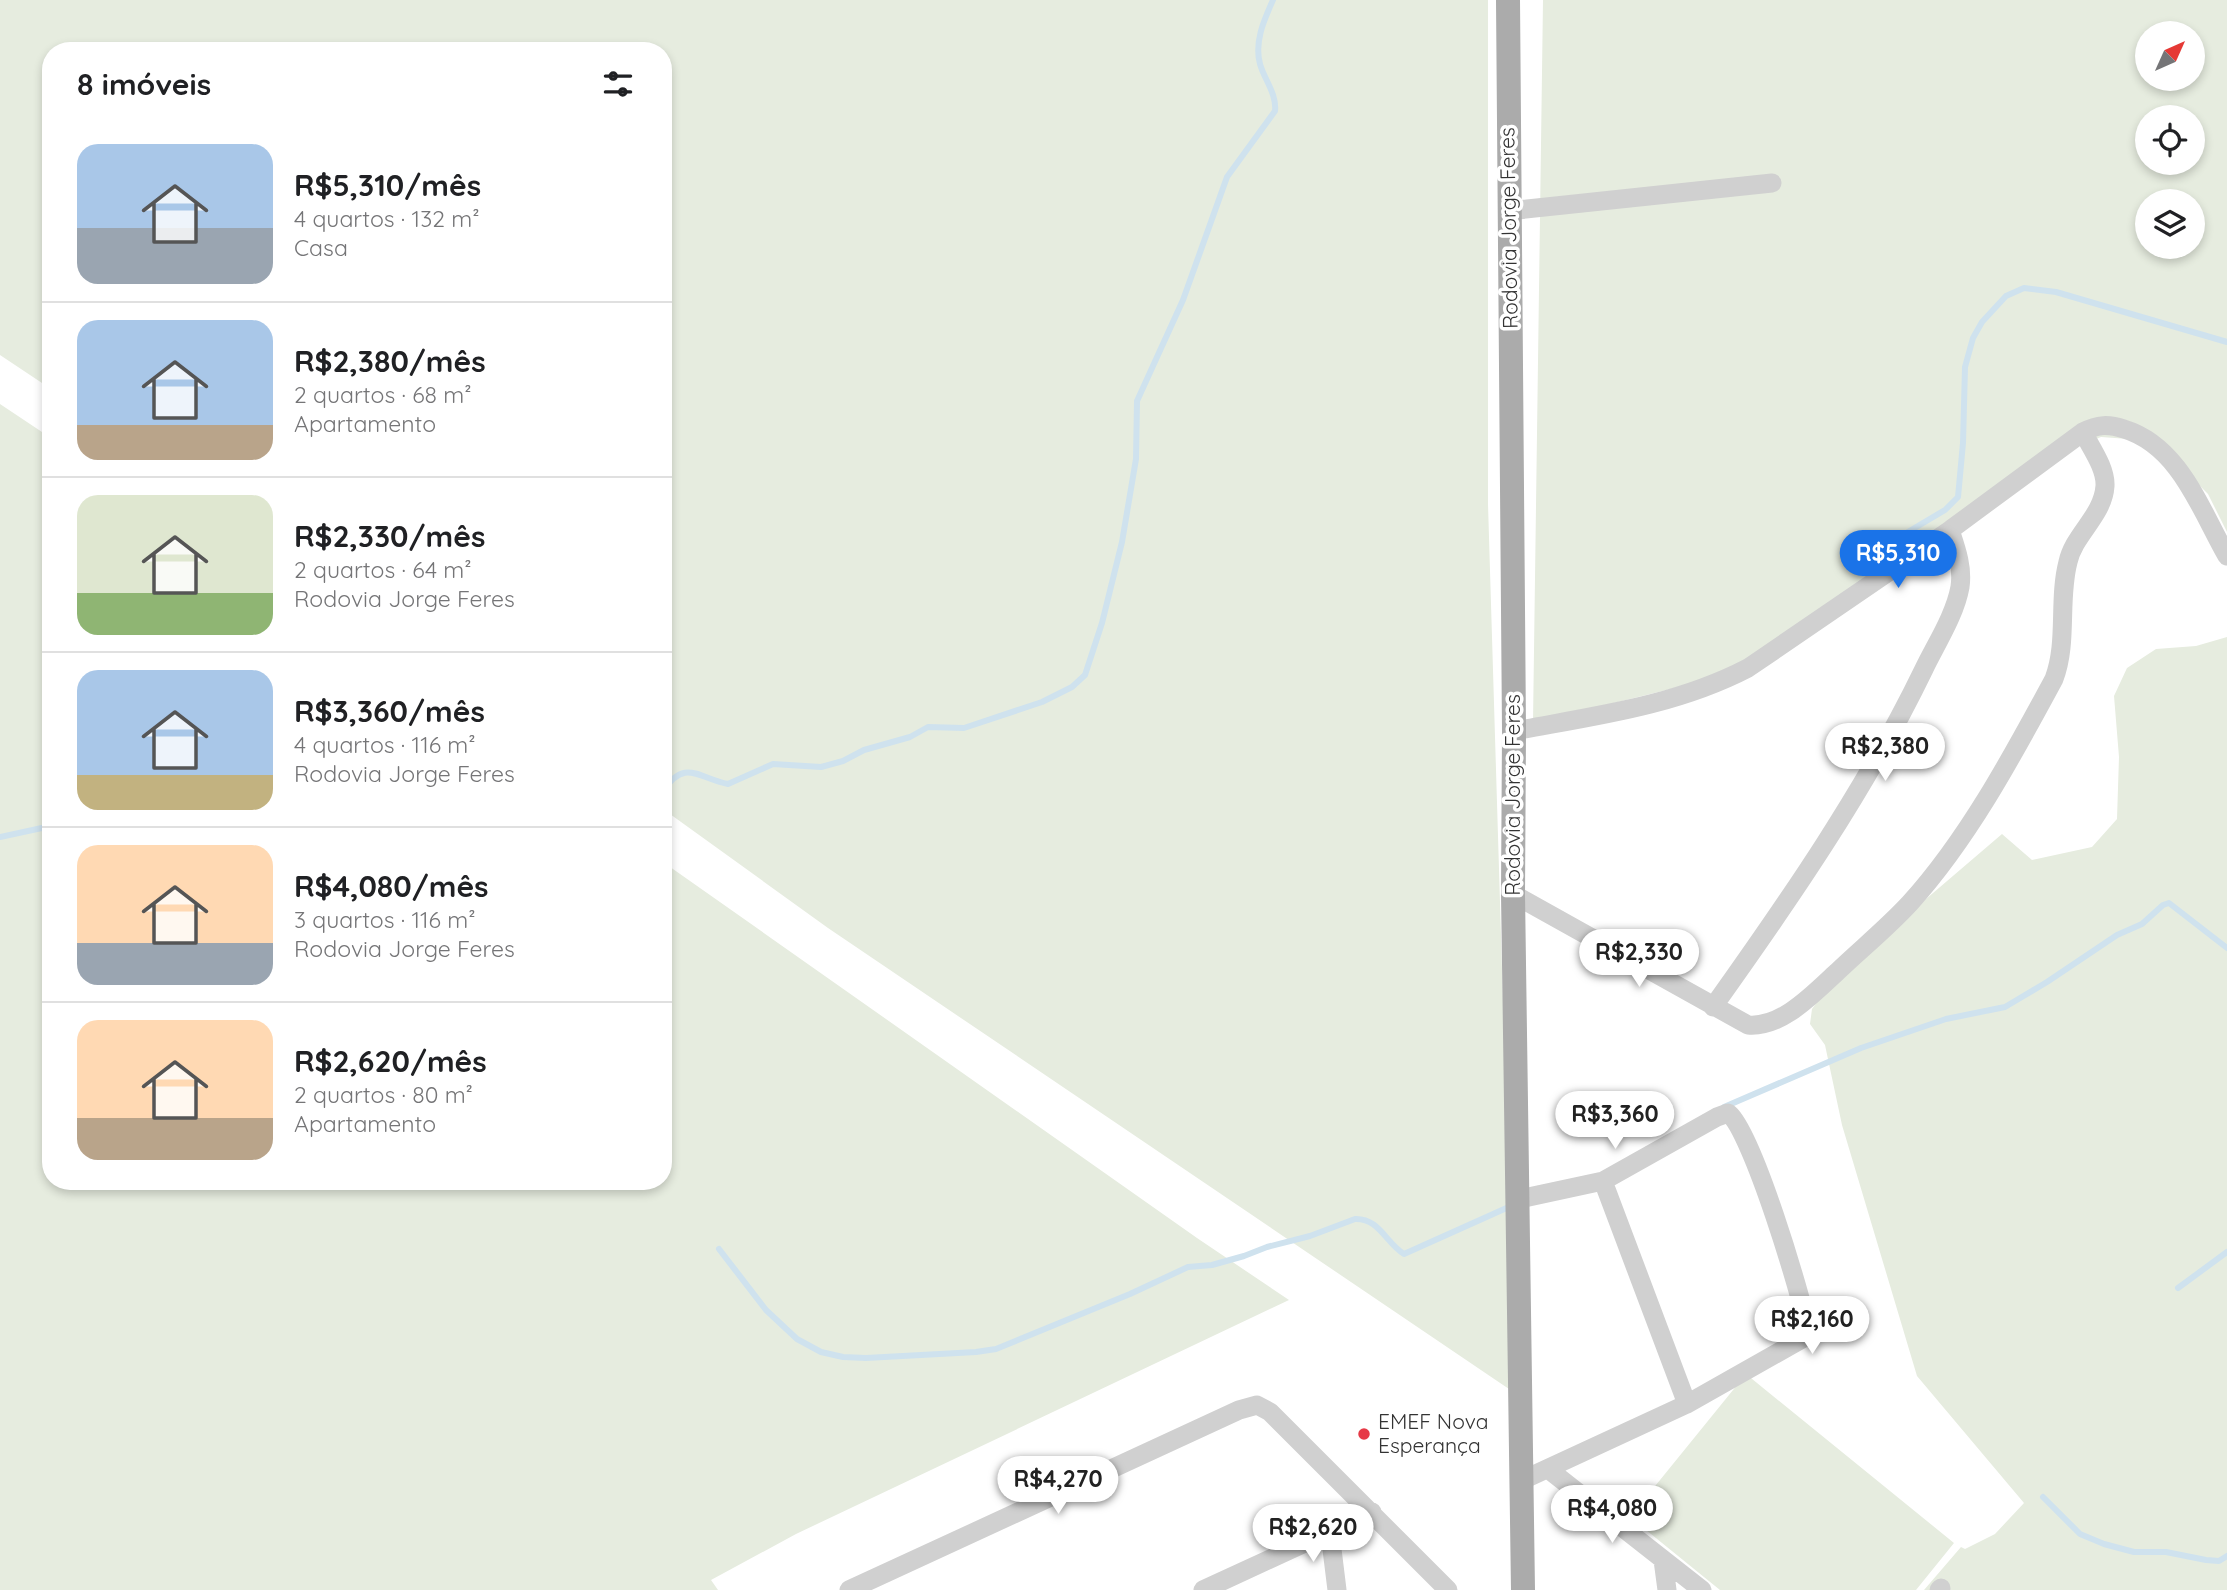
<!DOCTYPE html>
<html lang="pt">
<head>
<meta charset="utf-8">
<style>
  body { margin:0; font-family:Quicksand,sans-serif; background:#f2f2f2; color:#202124; height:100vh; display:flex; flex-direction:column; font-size:26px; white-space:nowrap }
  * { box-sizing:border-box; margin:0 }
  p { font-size:23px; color:#757577 }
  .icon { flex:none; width:38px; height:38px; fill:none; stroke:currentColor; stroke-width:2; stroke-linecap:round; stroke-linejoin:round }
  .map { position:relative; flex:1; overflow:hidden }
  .panel { position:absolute; left:42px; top:42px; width:630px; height:1148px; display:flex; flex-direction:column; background:#fff; border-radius:28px; box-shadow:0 4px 10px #0003 }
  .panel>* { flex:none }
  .needle { width:46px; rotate:45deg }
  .controls { position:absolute; left:2135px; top:21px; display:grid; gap:14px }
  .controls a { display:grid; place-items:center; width:70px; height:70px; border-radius:50%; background:#fff; box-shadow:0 4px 10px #0003; font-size:35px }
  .price { position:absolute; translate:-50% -60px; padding:0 16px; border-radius:24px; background:#fff; color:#222; font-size:23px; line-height:46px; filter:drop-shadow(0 2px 4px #0008) }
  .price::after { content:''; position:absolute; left:50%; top:42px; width:21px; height:16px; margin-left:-10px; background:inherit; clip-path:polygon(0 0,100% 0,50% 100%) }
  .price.on { background:#1a73e8; color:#fff }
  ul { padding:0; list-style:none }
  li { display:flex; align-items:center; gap:21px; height:175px; padding:0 35px }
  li+li { border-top:2px solid #e0e0e0 }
  li span { display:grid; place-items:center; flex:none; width:196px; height:140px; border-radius:21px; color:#555 }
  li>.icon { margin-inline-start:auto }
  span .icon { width:84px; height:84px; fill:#fffc; stroke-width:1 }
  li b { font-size:30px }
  h2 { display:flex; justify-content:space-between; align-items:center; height:84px; padding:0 35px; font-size:30px }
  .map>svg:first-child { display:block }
  .green { fill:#e6ecdf; fill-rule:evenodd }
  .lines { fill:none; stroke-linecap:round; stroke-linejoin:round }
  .stream { stroke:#cfe2ee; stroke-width:6 }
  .minor { stroke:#d0d0d0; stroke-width:19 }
  .major { stroke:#ababab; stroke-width:24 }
  .poi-dot { fill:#e63946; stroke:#fff; stroke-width:2.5 }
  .labels { text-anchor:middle; stroke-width:7; stroke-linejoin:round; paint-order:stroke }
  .street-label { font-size:21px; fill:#333; stroke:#fff }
  .poi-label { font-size:21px; fill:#333; stroke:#fff; text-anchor:start }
</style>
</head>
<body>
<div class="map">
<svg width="2227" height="1590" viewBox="0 0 2227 1590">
  <rect width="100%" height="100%" fill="#fff"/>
  <!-- green -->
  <path class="green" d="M0,0H1488V504L1510,1234L1509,1389L828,928L663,809V51H51V389L0,355Z
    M1543,0H2227V532L2208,494L2176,462L2142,440L2101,437L2074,448L1731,674L1533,723ZM2147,33H2193V79H2147ZM2147,117H2193V163H2147ZM2147,201H2193V247H2147Z
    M0,404L51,438V1181H663V862L1197,1238L1289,1300L796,1534L711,1580L718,1590H0Z
    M2227,637V1590H1924L1961,1547L1965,1549L1995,1534L2024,1503L1917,1376L1842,1125L1825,1045L1810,1024L1812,1009L1836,976L2002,834L2032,860L2092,847L2117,819L2119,757L2114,696L2127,668L2156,649L2196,646Z
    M1746,1374L1954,1543L1916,1590H1720L1630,1517Z"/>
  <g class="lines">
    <!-- stream -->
    <path class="stream" d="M1891,542L1945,510L1958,497L1963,443L1965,367L1973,338L1982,322L2006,296L2024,288L2056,292L2227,342
      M663,791C685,758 698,778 728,784L773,764L821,767L843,761L864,750L910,737L928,727L964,728L1042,702L1072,687L1085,675L1102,623L1122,542L1136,459L1137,401L1183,300L1227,177L1275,111C1277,94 1264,79 1260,64C1254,42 1264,20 1273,0
      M0,837L51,826
      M1724,1107L1861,1048L1946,1019L2005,1007L2047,982L2117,935L2142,924L2163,905L2169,903L2227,948
      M719,1249L766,1310L797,1339L821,1352L843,1357L866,1358L976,1352L996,1349L1130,1294L1188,1267L1212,1265L1244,1256L1267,1247L1310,1236L1355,1219C1379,1218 1386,1243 1404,1254L1511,1206
      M2178,1288L2227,1252
      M2043,1497L2080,1534L2104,1544L2134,1552H2166L2206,1560L2219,1561L2227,1556"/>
    <!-- minor -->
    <path class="minor" d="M1508,211L1772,183
      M1514,731C1594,716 1675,706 1748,668L1950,530L2083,432C2098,424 2109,424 2124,429C2180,446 2201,511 2227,556
      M1513,894L1748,1025C1782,1028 1814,993 1837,972C1861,949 1888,927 1910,903C1968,839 2013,755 2054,679C2068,642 2058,600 2068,562C2074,534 2103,516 2105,486C2106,468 2091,448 2083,432
      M1713,1007C1790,899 1866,789 1924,669C1936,644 1955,615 1960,587C1963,567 1956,548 1950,530
      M1603,1181L1687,1404
      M1519,1199L1603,1181L1717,1117L1728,1113C1751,1128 1802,1297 1808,1331L1802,1339L1687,1404L1523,1480
      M1548,1469L1702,1590
      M1330,1533L1337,1590
      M1663,1560L1667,1590
      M849,1590L1239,1410L1257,1405L1270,1412L1448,1590
      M1203,1590L1372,1512
      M1939,1590L1941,1588"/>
    <!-- major -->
    <path class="major" d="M1508,0L1514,731L1513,894L1523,1590"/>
  </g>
  <!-- markers -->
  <circle class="poi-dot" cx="1364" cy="1434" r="7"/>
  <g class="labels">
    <!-- street labels -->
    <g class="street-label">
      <text transform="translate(1509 228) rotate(-91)" y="7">Rodovia Jorge Feres</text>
      <text transform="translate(1513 795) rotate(-90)" y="7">Rodovia Jorge Feres</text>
    </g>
    <!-- poi labels -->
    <g class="poi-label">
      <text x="1378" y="1429">EMEF Nova<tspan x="1378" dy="24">Esperança</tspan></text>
    </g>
  </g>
</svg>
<div class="controls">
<a><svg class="needle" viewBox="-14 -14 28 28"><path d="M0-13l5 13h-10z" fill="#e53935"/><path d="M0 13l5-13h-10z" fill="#757577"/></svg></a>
<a><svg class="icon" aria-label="locate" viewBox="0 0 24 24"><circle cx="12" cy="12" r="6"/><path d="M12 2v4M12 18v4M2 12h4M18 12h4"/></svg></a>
<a><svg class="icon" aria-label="layers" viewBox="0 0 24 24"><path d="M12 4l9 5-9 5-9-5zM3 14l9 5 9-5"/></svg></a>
</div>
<b class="price on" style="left:1898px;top:590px">R$5,310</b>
<b class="price" style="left:1885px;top:783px">R$2,380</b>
<b class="price" style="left:1639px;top:989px">R$2,330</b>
<b class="price" style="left:1615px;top:1151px">R$3,360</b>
<b class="price" style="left:1812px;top:1356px">R$2,160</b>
<b class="price" style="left:1058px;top:1516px">R$4,270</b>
<b class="price" style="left:1612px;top:1545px">R$4,080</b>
<b class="price" style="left:1313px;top:1564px">R$2,620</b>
<section class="panel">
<h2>8 imóveis<svg class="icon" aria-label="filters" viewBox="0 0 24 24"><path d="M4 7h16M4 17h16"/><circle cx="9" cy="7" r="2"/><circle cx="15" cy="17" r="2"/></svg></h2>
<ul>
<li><span style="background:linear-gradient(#a9c7e8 60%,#9aa5b1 0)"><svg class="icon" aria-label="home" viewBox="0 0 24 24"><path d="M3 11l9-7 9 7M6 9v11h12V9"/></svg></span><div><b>R$5,310/mês</b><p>4 quartos · 132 m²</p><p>Casa</p></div></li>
<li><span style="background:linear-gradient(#a9c7e8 75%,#b9a48a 0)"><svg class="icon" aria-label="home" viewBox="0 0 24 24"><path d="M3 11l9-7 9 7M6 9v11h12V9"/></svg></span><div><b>R$2,380/mês</b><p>2 quartos · 68 m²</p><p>Apartamento</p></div></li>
<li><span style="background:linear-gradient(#dfe7d0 70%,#8fb573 0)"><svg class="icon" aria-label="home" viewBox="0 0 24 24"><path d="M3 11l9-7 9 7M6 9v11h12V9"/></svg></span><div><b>R$2,330/mês</b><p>2 quartos · 64 m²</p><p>Rodovia Jorge Feres</p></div></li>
<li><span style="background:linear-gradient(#a9c7e8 75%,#c2b280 0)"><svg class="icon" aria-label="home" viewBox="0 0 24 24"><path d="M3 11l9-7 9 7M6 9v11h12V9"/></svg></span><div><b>R$3,360/mês</b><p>4 quartos · 116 m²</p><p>Rodovia Jorge Feres</p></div></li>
<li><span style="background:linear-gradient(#ffd9b3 70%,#9aa5b1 0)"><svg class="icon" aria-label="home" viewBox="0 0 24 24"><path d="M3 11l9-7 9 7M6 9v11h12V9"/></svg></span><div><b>R$4,080/mês</b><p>3 quartos · 116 m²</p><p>Rodovia Jorge Feres</p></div></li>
<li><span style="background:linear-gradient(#ffd9b3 70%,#b9a48a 0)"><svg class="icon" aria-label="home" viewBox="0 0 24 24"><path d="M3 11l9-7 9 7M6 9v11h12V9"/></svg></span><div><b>R$2,620/mês</b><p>2 quartos · 80 m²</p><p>Apartamento</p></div></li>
</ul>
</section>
</div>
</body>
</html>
